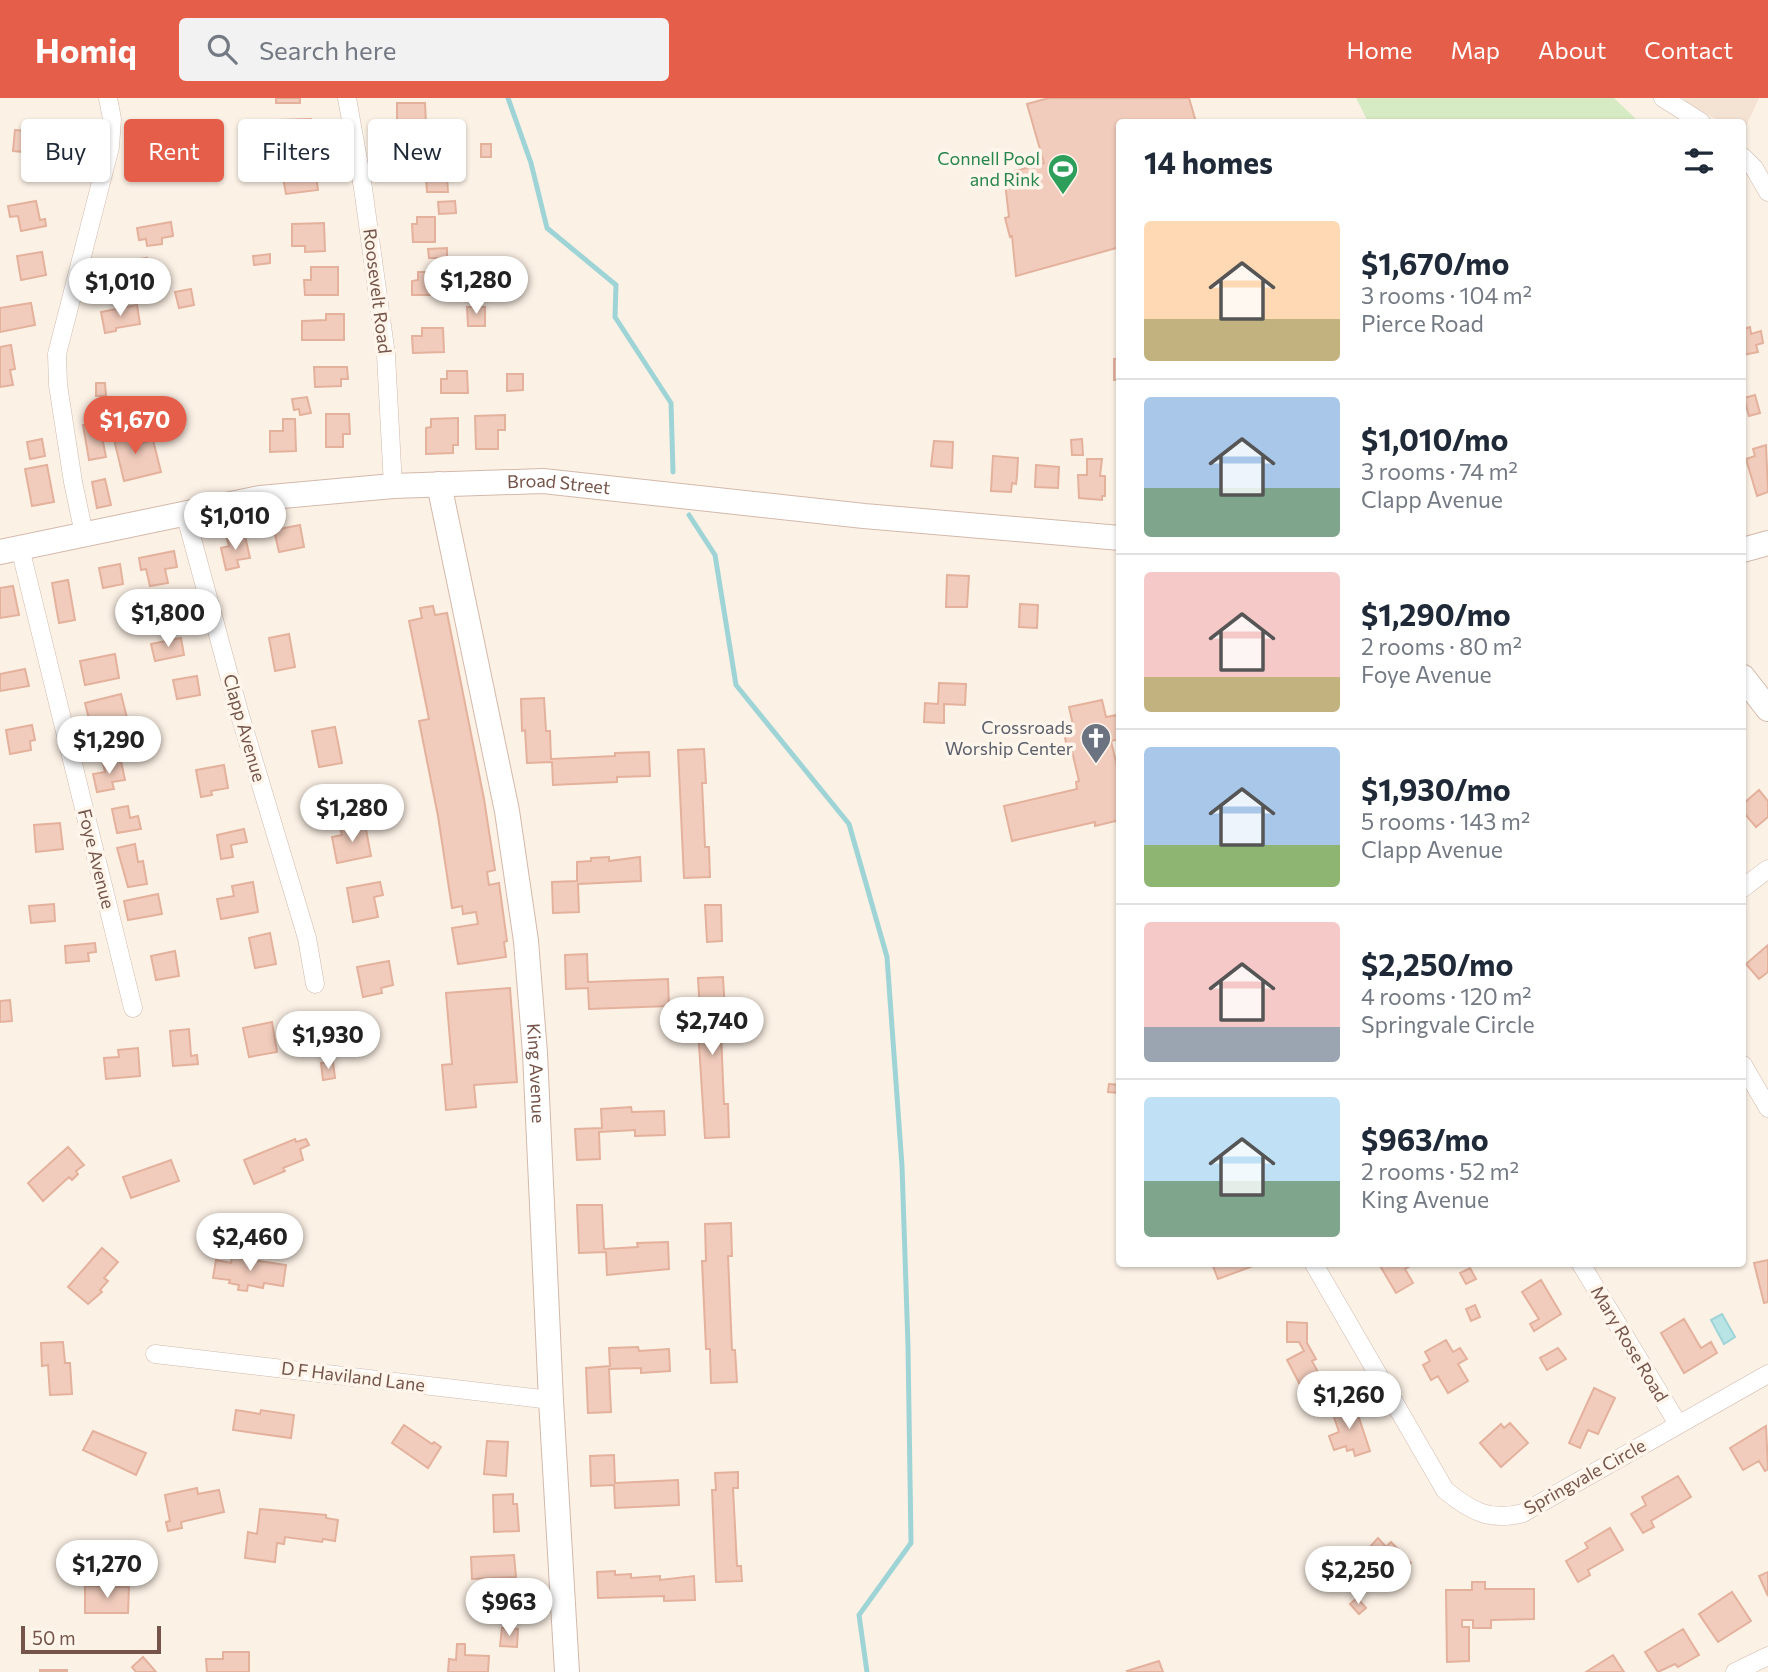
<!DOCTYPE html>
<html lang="en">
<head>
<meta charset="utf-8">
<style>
  body { margin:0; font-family:Commissioner,sans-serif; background:#f2f2f3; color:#1f2937; height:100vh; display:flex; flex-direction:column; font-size:26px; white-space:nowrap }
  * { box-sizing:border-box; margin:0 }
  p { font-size:23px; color:#747a83 }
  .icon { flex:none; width:38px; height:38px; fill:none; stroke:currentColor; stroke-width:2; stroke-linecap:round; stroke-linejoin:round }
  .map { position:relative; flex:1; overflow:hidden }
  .side { position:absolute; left:1116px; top:21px; width:630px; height:1148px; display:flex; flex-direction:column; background:#fff; border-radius:7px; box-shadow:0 2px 5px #0004 }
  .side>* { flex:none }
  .guide { position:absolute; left:21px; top:21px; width:665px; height:63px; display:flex; gap:14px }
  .scale { position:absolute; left:21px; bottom:18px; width:140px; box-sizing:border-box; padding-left:7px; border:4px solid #75554a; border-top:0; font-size:19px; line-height:24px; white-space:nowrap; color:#75554a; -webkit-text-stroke:5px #fff5eb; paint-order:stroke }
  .price { position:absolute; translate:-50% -60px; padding:0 16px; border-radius:24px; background:#fff; color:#222; font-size:23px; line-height:46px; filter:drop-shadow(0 2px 4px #0008) }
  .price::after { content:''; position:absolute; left:50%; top:42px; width:21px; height:16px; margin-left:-10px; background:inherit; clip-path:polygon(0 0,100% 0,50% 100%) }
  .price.active { background:#e55e4a; color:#fff }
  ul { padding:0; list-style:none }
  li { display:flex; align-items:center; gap:21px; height:175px; padding:0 28px }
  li+li { border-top:2px solid #e0e1e3 }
  li span { display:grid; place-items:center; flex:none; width:196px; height:140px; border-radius:7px; color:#555 }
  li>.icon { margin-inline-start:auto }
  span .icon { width:84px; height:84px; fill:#fffc; stroke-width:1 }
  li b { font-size:30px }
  h2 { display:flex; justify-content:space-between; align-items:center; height:84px; padding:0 28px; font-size:30px }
  .chip { padding:0 24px; border-radius:7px; background:#fff; box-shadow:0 2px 5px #0004; font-size:24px; line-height:63px }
  .chip.active { background:#e55e4a; color:#fff }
  header { display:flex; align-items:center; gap:42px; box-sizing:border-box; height:98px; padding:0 35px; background:#e55e4a; color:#fff }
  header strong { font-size:33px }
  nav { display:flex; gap:38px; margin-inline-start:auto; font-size:24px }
  .search { width:490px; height:63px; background:#f2f2f3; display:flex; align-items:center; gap:18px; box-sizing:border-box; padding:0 24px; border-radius:7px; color:#747a83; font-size:26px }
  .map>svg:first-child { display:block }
  .residential { fill:#f4e2d3 }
  .green { fill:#d6eac3 }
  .water { fill:#b9e4e6; stroke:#9fd4d7; stroke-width:2 }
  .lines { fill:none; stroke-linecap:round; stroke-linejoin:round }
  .stream { stroke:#9fd4d7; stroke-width:5 }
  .building { fill:#f1ccbc; stroke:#e4b19d; stroke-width:2 }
  .street-casing { stroke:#d0b9ae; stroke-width:19 }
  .secondary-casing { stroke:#d3b9ab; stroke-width:26 }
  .street { stroke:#fff; stroke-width:18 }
  .secondary { stroke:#fff; stroke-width:24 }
  .labels { text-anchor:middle; stroke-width:7; stroke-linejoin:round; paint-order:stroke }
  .leisure-label { font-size:18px; fill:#27864d; stroke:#fff5eb; text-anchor:end }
  .street-label { font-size:18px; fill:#75554a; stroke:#fff5eb }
  .worship-label { font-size:18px; fill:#5b616d; stroke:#fff5eb; text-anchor:end }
</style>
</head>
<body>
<header>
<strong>Homiq</strong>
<div class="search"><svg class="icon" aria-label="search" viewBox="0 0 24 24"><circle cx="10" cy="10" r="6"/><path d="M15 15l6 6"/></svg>Search here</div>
<nav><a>Home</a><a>Map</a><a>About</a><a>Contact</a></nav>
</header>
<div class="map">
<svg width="1768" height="1574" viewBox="0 0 1768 1574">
  <rect width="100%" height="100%" fill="#fcf1e5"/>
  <!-- residential -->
  <path class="residential" d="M1683,0H1759L1743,35V24H1721L1687,5Z"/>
  <!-- green -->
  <path class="green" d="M1356,0H1614L1639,24H1368Z"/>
  <!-- water -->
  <path class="water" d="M1722,1216L1735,1239L1724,1246L1711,1222Z"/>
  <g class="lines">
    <!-- stream -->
    <path class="stream" d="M508,0L531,65L547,130L616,187L615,219L671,305L673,374
      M689,417L715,457L736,587L849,726L887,859L902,1068L908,1248L911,1445L859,1517L867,1574"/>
  </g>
  <!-- building -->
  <path class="building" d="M276,0H300V5H276Z
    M1049,0H1189L1196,24H1120V149L1016,178L1012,138L1010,139L1005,120L1009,119L1004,76L1044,65L1027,6Z
    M397,5H425L426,26L397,27Z
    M311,21L312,49L290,50V38H278V22Z
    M15,32L68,36L66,69L35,67L36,55L13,53Z
    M181,44L185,65L175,67L177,75L166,77L164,65L147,68L144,50Z
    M481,46H491V59H481Z
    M270,48V57L253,59L252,50Z
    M430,54V70H424V75H401V55Z
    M315,69L318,92L286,96L282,74Z
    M447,79L448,94H427L426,80Z
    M36,103L40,122L45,121L46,128L21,133L18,118L10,119L8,108Z
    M455,103L456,115L439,116L438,104Z
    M417,119H435V144H413L412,126H417Z
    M171,124L173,138L162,140V146L147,148L146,141L139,142L137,130Z
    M324,125L325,153L305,154V148H292V126Z
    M447,150V160H429L428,151Z
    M42,154L46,177L21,182L17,158Z
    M270,156V165L254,167L253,158Z
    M147,160L151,181L125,186L121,164Z
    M311,169H338V197H305L304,182H311Z
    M418,174H442V197H412V183L418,182Z
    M191,191L194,207L179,210L175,194Z
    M31,205L35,227L0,234V210Z
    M137,207L140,226L116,230V233L105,235L101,214Z
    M467,209H485V228H468Z
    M326,216H344V242H302V223L326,222Z
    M1750,229L1751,236L1761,233L1763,245L1756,247L1758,254L1743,257V231Z
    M422,230H443L444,254L413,255L412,238H422Z
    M11,247L15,271L10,272L13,287L0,289V249Z
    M1114,261H1120V282H1114Z
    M314,269H347L348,281H341V288L315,289Z
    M447,273H467L468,295H441V281H447Z
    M507,276H523V292L507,293Z
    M96,285H105L106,298H96Z
    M1755,297L1760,315L1749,318L1744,300Z
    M307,299L311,315L300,317L299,311L294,312L292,301Z
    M326,316H349L350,336H343V349H326Z
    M505,317V332H498V351H476L475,318Z
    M458,320V347H453V355L426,356V330L431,329V321Z
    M283,321H295L296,353L270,354V333H283Z
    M99,324L106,359L89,362L83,327Z
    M128,329L132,347L153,342L161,374L124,383L112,333Z
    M42,341L45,358L30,361L27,344Z
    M1082,341L1083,357H1072L1071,342Z
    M934,343L953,344L952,370L931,368Z
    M1766,347L1768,394L1757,398L1746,361L1755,358L1753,351Z
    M993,358L1018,360L1017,378L1016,386L1012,385L1011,394L991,393Z
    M1087,361H1102L1100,378H1105V398H1102V402L1079,400L1078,377H1087Z
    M47,367L54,404L32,408L25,371Z
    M1036,367L1059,369L1058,390L1035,389Z
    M105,381L111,407L97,410L92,384Z
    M300,427L304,449L279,454L274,432Z
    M245,438L250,460L237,462L239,469L226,472L221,450L229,448L227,441Z
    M174,453L177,469L165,471L168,485L150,488L146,471L141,472L139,460Z
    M120,466L123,486L103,490L99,470Z
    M947,477L969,478L967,509H946Z
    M68,482L75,522L59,525L52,485Z
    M13,488L19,517L0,520V490Z
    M147,492L150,507L141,509L138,494Z
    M1020,506L1038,507L1037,530L1019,529Z
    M433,508L435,517L447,515L484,701L495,772L487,774L489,787L499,785L507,843L504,844L506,859L458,866L452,830L478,826L476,814L463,816L462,808L452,810L438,718L419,623L429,621L409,523L422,520L420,510Z
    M289,536L295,569L275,573L269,540Z
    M181,540L184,557L155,563L151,546Z
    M115,556L119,580L85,587L80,563Z
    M25,571L29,588L0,593V576Z
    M197,578L200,597L177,601L173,582Z
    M939,585L966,586L965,607L944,606V625L924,624L925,605L938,606Z
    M121,596L129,628L93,637L85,605Z
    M544,600L546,633H550L551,661L615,658V655L649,654L650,678L617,679V684L553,687L552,664L527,665L525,632L522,633L521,601Z
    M1102,602L1106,619L1117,617L1120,632V641L1111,643L1120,681V722L1095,728V724L1012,743L1004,708L1077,691L1076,684L1079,683L1072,653L1068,654L1063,630L1073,627L1069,609Z
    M32,627L35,642L30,643L31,652L10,656L6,632Z
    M335,629L342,665L319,669L312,633Z
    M704,651L706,685H702L705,749H709L710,779L684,780L678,652Z
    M121,663L125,682L112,684L114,691L97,694L93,676L105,674L103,666Z
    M224,667L228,690L211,693L212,697L201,699L196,672Z
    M1759,692L1768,703V719L1756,729L1743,714V706Z
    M128,708L130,720L138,718L141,731L117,735L112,711Z
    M60,725L63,751L36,754L34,727Z
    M365,726L371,758L337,765L332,739L342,737L340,730Z
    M244,731L247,744L231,747L233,759L221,761L217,737Z
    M135,746L138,764L143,763L147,786L128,789L117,750Z
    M609,759V763L640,759L641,783L578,786L579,814L553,815L552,784L577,783V764L591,763V760Z
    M253,784L258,814L221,821L217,801L234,798L232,788Z
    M380,784L383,797L374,799L378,819L353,824L347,790Z
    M158,796L162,816L128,822L124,803Z
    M54,806L55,823L31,825L29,808Z
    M705,807H721L722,843L707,844Z
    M270,835L276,866L255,870L249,840Z
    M95,845L96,854L88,855L89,863L66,865L65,848Z
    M1768,847V874L1759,881L1746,866Z
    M175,853L179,878L156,882L151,858Z
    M587,856L588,884L668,881L669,908L589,911L588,890L566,891L565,857Z
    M389,863L393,887L381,890L382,895L363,899L357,869Z
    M723,879L725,913H720L724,1006H728L729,1039L705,1040L697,915H700L698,880Z
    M510,890L517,984L474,987L476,1009L446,1012L442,967L452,966L446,895Z
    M10,902L12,923L0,924V903Z
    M272,924L277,954L249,959L243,930Z
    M321,927L325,949L301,953L296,931Z
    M189,931L191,958L197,957L198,966L173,968L170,933Z
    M138,950L140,978L106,981L104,960L119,959L118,952Z
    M333,964L335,980L323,982L321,965Z
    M1109,986L1120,987V995L1108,994Z
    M631,1009L632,1014L664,1013L665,1037L635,1038V1032L599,1034L600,1061L577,1062L575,1031L602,1030L601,1011Z
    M295,1041L296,1044L306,1041L309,1047L300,1051L303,1062L283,1070L285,1073L254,1086L244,1062Z
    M68,1049L84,1067L76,1073L78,1076L72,1082L69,1079L43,1103L28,1085Z
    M171,1062L179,1083L131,1100L123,1079Z
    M577,1107H602L604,1151L638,1149L637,1145L668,1144L669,1171L607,1177L606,1154L579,1155Z
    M731,1125L732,1158H728L732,1252H735L737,1284L711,1285L710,1251H706L702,1163H706L705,1126Z
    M102,1150L118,1164L104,1180L108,1183L100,1192L102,1194L88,1206L68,1189Z
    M232,1159L286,1167L283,1188L264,1185L263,1190L248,1187L247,1193L238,1192L239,1187L229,1185L230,1182L213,1180L216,1162L231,1165Z
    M1768,1162V1204L1764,1205L1754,1165Z
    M1212,1166H1252L1253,1168L1218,1181Z
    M1379,1166H1414L1405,1171L1413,1185L1396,1195Z
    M1470,1170L1476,1181L1466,1186L1460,1175Z
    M1541,1182L1561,1216L1534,1233L1530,1226L1539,1221L1522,1194Z
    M1475,1207L1480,1219L1471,1223L1466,1211Z
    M1684,1221L1701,1250L1711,1244L1717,1255L1684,1275L1661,1235Z
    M1287,1224L1307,1225V1245L1316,1261L1312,1263L1325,1287L1306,1298L1287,1262L1304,1253L1299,1244H1287Z
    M1446,1242L1453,1254L1460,1250L1467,1261L1458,1266L1468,1283L1448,1295L1438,1278L1431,1282L1423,1267L1430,1263L1425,1254Z
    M63,1244L65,1265H70L72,1296L50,1297L48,1267L42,1268L41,1245Z
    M638,1249L639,1253L669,1251L670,1273L641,1275V1270L609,1271L611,1314L588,1315L586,1270L610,1268L609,1250Z
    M1558,1250L1566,1261L1547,1272L1540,1260Z
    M1594,1290L1615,1300L1598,1336L1588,1332L1580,1350L1569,1345Z
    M1354,1305L1370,1353L1355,1358L1353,1351L1347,1353L1346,1348L1334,1352L1329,1338L1339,1334L1332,1313Z
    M236,1312L260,1316L261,1312L294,1317L291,1340L233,1332Z
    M1510,1325L1528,1345L1501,1369L1480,1345L1501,1326L1504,1330Z
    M404,1327L432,1346L434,1344L441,1349L428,1370L392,1345Z
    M1766,1328L1768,1371L1765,1373L1759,1363L1743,1372L1730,1350Z
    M93,1333L146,1355L136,1377L83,1352Z
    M487,1343L508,1344L506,1378L484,1376Z
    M614,1357L615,1385L678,1382L679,1407L615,1410L614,1387L591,1388L590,1358Z
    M738,1374V1390H733L737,1468H741L742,1483L716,1484L712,1392H716L715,1375Z
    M1678,1378L1691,1399L1651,1423L1654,1429L1643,1435L1631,1416L1646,1407L1642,1399Z
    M197,1390L198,1396L219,1392L224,1414L181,1424L182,1430L168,1433L166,1424L170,1423L165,1397Z
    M513,1396V1406H517L519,1433L494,1434L493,1397Z
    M260,1411L326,1417V1420L338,1422L335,1443L323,1441L322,1444L285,1439L284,1446L277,1445L275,1464L245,1460L248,1434L257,1436Z
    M1610,1430L1623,1452L1588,1472L1590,1477L1578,1484L1566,1463L1588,1450L1585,1445Z
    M1378,1440L1386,1449L1391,1444L1411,1465L1397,1478L1369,1450Z
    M514,1457L516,1479L472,1481L471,1459Z
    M615,1473V1477L631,1476V1480L660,1478V1482L694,1478L695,1502L664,1503V1498L598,1500L597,1474Z
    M1768,1474V1498L1759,1478Z
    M1472,1484H1485V1491H1534V1521L1491,1522V1530H1473V1522H1462V1529H1469V1563L1447,1564L1446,1492H1472Z
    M517,1485L520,1509L497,1510L496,1486Z
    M85,1488L129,1489L128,1515H85Z
    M1732,1494L1751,1523L1718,1544L1699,1516Z
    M1357,1500L1366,1510L1359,1516L1350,1506Z
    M502,1530L518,1531L517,1549L500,1548Z
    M1683,1531L1699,1557L1678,1569L1675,1566L1658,1574L1645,1554Z
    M457,1546H465V1557L489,1558L488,1574H448L449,1561L456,1562Z
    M223,1554H249V1574H207L206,1561H223Z
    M1613,1557L1624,1574H1586Z
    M143,1559L156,1574H136L132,1569Z
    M1159,1563L1163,1574H1128L1127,1573Z
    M40,1572H67V1574H40Z"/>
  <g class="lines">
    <!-- street casing -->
    <g class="street-casing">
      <path id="street" d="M347,0L363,90L386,257L393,388
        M1663,0L1701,24
        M1743,59L1754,70L1768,94
        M185,415L239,614L307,840L315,886
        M84,436L73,384L58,287L57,256L110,49L112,21L108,0
        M20,450L133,910
        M1743,790L1768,771
        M1743,967L1768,1010
        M1314,1166L1445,1392C1470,1413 1491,1424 1523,1415L1768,1276
        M1581,1166L1678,1326
        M155,1256L551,1302
        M1735,1574L1768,1558"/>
    </g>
    <!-- secondary casing -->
    <g class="secondary-casing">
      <g id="secondary">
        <path id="s1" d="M439,386L507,713L526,843L535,955L551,1302L567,1574"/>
        <path d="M1743,452L1768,445"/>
        <path id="s2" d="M0,454L260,400L393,388L543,383L864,418L1120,440"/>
        <path d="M1743,579L1768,611"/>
      </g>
    </g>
    <!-- street -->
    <use href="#street" class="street"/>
    <!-- secondary -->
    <use href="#secondary" class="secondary"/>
  </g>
  <!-- icons -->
  <defs>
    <g id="stadium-pin" transform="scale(1.575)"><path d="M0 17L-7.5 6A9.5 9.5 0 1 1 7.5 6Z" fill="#2e9e5b" stroke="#fff5eb"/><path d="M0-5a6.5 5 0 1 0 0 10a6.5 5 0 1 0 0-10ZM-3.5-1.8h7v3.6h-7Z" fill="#fff"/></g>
    <g id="church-pin" transform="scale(1.575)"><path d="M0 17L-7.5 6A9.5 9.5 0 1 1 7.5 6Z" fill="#6b7280" stroke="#fff5eb"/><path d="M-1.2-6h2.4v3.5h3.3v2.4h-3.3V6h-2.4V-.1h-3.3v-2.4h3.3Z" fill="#fff"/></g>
  </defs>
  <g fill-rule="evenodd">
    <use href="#stadium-pin" x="1063" y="71"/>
    <use href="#church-pin" x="1096" y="640"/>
  </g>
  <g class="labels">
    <!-- leisure labels -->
    <g class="leisure-label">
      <text x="1040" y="67">Connell Pool<tspan x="1040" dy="21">and Rink</tspan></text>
    </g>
    <!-- street labels -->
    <g class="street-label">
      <text transform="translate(377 193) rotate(83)" y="6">Roosevelt Road</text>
      <text dy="6" stroke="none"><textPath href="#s2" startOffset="565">Broad Street</textPath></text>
      <text transform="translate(244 630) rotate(74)" y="6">Clapp Avenue</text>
      <text transform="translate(96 761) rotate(76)" y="6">Foye Avenue</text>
      <text dy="6" stroke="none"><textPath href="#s1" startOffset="598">King Avenue</textPath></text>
      <text transform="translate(1629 1246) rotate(59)" y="6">Mary Rose Road</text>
      <text transform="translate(353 1279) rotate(7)" y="6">D F Haviland Lane</text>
      <text transform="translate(1585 1379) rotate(-29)" y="6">Springvale Circle</text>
    </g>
    <!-- worship labels -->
    <g class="worship-label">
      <text x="1073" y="636">Crossroads<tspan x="1073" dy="21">Worship Center</tspan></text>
    </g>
  </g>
</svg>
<div class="scale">50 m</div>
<b class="price" style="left:476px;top:218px">$1,280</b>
<b class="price" style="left:120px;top:220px">$1,010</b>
<b class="price active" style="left:135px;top:358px">$1,670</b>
<b class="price" style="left:235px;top:454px">$1,010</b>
<b class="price" style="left:168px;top:551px">$1,800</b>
<b class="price" style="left:109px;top:678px">$1,290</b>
<b class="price" style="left:352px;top:746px">$1,280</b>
<b class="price" style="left:712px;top:959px">$2,740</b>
<b class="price" style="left:328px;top:973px">$1,930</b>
<b class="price" style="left:250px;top:1175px">$2,460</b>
<b class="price" style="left:1349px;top:1333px">$1,260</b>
<b class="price" style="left:107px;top:1502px">$1,270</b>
<b class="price" style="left:1358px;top:1508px">$2,250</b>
<b class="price" style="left:509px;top:1540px">$963</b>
<div class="guide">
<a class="chip">Buy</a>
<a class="chip active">Rent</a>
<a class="chip">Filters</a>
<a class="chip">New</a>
</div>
<section class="side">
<h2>14 homes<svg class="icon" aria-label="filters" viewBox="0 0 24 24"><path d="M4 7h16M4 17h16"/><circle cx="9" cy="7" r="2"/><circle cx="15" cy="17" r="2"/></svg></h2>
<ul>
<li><span style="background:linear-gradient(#ffd9b3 70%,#c2b280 0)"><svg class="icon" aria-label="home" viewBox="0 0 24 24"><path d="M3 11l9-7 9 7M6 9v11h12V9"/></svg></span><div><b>$1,670/mo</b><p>3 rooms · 104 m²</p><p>Pierce Road</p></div></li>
<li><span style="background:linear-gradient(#a9c7e8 65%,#7fa58c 0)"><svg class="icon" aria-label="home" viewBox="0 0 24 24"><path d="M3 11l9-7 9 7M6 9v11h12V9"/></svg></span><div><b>$1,010/mo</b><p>3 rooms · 74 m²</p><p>Clapp Avenue</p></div></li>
<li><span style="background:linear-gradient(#f6c9c9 75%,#c2b280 0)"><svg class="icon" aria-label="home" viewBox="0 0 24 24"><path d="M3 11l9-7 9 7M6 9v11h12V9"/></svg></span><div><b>$1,290/mo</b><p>2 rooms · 80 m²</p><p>Foye Avenue</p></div></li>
<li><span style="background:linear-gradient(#a9c7e8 70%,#8fb573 0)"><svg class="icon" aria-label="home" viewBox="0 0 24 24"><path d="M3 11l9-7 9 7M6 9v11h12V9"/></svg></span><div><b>$1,930/mo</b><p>5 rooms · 143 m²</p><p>Clapp Avenue</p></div></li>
<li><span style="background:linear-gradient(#f6c9c9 75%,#9aa5b1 0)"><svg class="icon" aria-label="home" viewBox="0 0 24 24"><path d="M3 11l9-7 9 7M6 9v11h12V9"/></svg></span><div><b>$2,250/mo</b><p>4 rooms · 120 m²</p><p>Springvale Circle</p></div></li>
<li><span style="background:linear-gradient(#bfe0f5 60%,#7fa58c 0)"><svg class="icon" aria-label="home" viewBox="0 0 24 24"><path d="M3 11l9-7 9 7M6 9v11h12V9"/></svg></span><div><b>$963/mo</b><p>2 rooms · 52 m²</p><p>King Avenue</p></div></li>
</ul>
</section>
</div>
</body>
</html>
